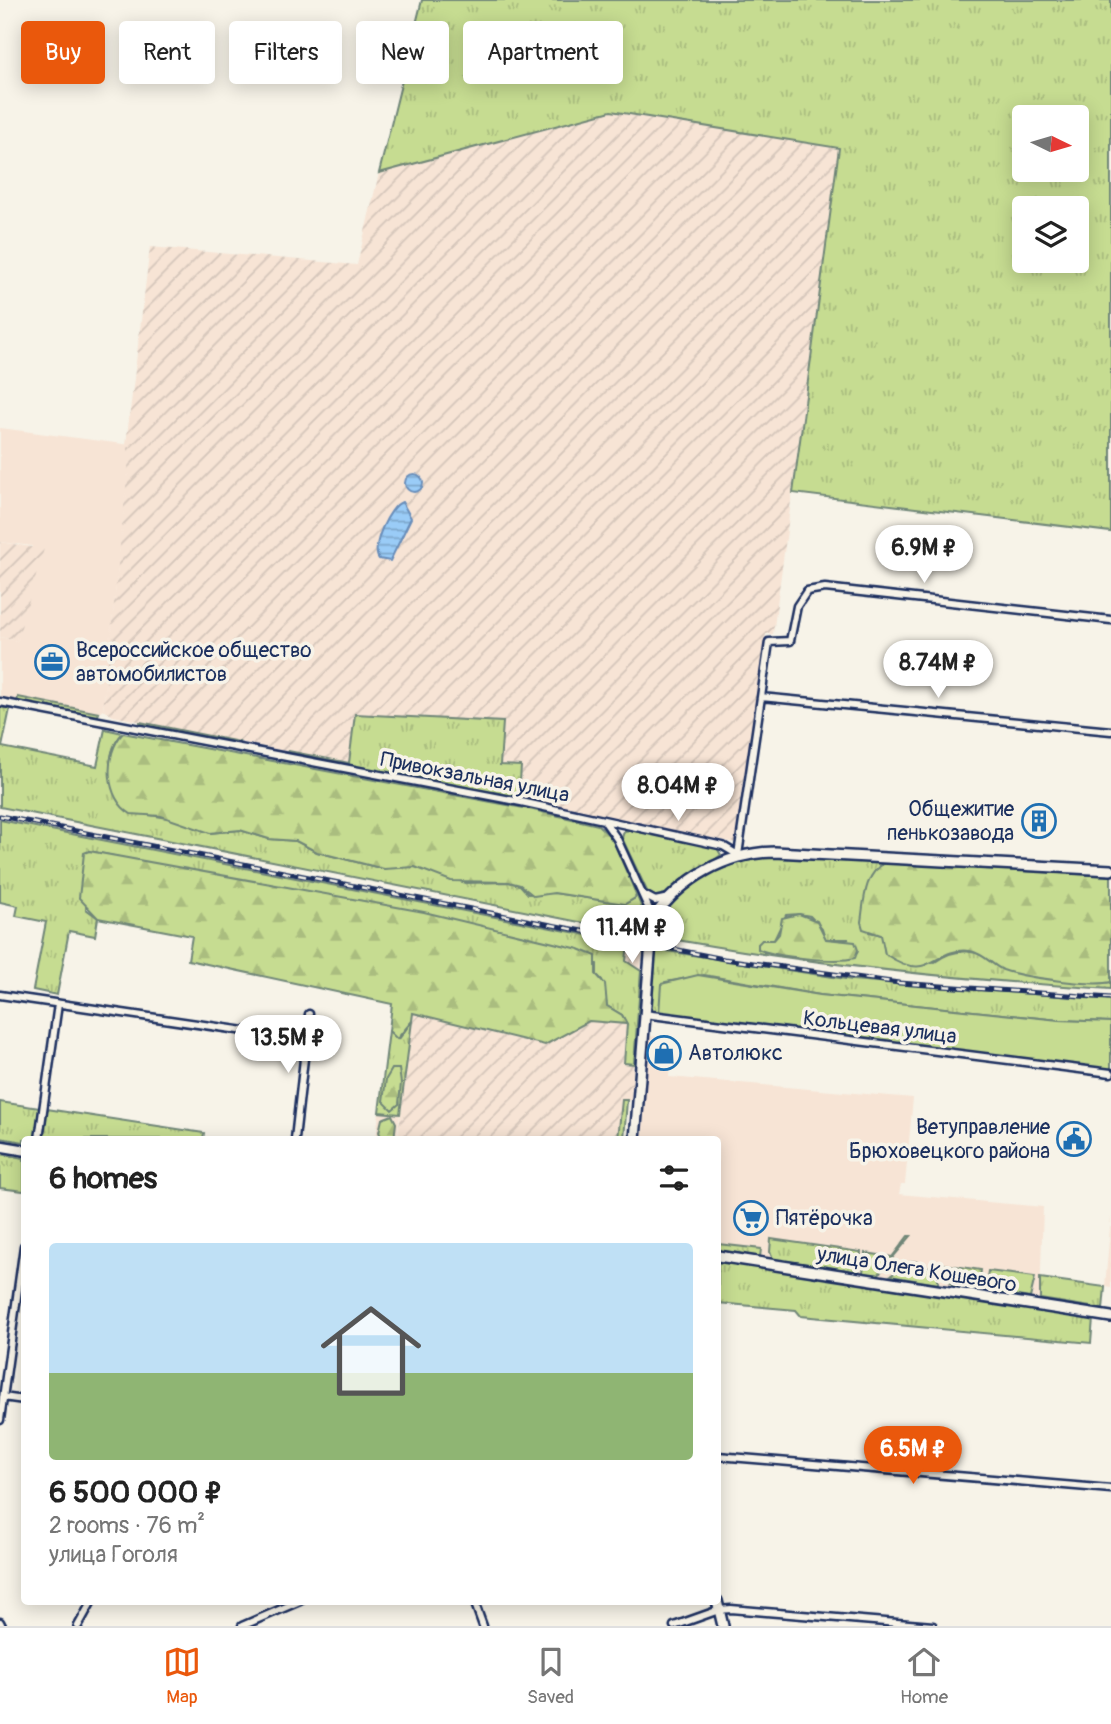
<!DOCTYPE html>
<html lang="en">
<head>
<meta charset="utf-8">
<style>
  body { margin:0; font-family:Pangolin,sans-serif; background:#f2f2f2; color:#222; height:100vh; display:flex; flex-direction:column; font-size:26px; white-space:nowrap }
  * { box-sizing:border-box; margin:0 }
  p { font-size:23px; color:#767676 }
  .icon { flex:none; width:38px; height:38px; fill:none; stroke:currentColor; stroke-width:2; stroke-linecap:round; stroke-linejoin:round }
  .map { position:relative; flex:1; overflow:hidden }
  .sheet { position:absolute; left:21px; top:1136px; width:700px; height:469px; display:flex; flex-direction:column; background:#fff; border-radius:7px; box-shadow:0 4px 18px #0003 }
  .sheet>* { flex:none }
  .hud { position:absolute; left:21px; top:21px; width:700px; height:63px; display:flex; gap:14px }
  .needle { width:46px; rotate:95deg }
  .buttons { position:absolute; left:1012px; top:105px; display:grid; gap:14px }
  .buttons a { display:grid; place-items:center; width:77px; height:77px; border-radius:7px; background:#fff; box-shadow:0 4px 18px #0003; font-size:35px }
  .price { position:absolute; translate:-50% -60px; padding:0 16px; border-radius:24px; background:#fff; color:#222; font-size:23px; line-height:46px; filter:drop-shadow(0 2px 4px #0008) }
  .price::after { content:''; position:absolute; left:50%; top:42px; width:21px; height:16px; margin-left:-10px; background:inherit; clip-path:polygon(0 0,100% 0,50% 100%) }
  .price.active { background:#ea580c; color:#fff }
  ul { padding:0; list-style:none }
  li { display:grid; align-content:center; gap:14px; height:371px; padding:0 28px }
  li+li { border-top:2px solid #e0e0e0 }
  li span { display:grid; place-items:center; height:217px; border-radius:7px; color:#555 }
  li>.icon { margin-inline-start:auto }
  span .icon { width:126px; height:126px; fill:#fffc; stroke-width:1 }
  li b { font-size:30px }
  h2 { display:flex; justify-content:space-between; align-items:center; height:84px; padding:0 28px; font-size:30px }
  .pill { padding:0 24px; border-radius:7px; background:#fff; box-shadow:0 4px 18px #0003; font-size:24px; line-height:63px }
  .pill.active { background:#ea580c; color:#fff }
  .tabs { display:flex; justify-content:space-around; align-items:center; height:98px; border-top:2px solid #e0e0e0; background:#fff; font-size:19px; color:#767676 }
  .tabs a { display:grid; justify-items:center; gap:4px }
  .tabs .active { color:#ea580c }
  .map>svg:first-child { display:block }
  .built { fill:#f7e4d5 }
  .industrial { fill:url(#industrial-furrows) }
  .grass { fill:url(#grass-tufts); stroke:#708678; stroke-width:2; fill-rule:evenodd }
  .forest { fill:url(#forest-firs); stroke:#708678; stroke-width:2 }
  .green { fill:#c6dc91; stroke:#708678; stroke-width:2 }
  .water { fill:url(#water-rules); stroke:#678dba; stroke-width:2 }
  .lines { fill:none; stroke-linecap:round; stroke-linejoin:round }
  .street-casing { stroke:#1b2f5e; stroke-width:11 }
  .secondary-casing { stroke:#1b2f5e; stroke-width:14 }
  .street { stroke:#f7f3e8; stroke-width:6 }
  .secondary { stroke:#f7f3e8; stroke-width:9 }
  .rail-casing { stroke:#1b2f5e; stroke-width:5 }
  .rail { stroke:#f7f3e8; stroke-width:2.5; stroke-dasharray:8; stroke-linecap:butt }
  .labels { text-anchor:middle; stroke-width:7; stroke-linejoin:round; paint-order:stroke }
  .poi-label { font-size:21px; fill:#1b2f5e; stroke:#f7f3e8; text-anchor:start }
  .street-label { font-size:21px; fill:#1b2f5e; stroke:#f7f3e8 }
</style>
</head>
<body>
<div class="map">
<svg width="1111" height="1626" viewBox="0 0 1111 1626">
  <defs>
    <pattern id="industrial-furrows" width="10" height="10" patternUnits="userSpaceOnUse" patternTransform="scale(1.75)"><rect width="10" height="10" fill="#f7e4d5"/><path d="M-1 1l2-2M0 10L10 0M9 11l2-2" fill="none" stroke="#d3c4b9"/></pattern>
    <pattern id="grass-tufts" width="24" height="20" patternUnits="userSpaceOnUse" patternTransform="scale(1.75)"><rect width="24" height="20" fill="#c6dc91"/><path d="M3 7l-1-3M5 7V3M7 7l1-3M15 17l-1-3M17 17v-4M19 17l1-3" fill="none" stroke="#aabd7f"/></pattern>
    <pattern id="forest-firs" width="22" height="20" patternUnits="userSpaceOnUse" patternTransform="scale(1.75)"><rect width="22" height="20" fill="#c6dc91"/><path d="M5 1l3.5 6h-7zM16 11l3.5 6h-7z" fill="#aabd7f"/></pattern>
    <pattern id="water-rules" width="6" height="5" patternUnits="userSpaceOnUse" patternTransform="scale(1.75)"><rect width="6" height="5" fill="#9accf7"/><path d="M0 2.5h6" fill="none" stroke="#7da6cb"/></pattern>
  </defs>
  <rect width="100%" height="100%" fill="#f7f3e8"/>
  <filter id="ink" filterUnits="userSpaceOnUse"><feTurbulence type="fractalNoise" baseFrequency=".0143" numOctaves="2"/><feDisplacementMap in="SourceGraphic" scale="14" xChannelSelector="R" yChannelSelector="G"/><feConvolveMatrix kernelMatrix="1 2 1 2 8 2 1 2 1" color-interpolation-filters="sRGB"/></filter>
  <g filter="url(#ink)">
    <!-- built -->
    <path class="built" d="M0,428L131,445L103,710L99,713L19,697L17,702L0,698V637L17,641L32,546L0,542Z
      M649,1036L672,1038L669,1077L913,1098L905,1184H901L899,1194L1043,1207L1040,1299L718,1250V1139H642Z
      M379,1112L400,1114L397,1139H376Z
      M1111,1217V1288L1105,1287Z"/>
    <!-- industrial -->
    <path class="industrial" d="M611,111L839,148L773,634H766L736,843L348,767V764L113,716L103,710L129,458L126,444L150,247L357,265L379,173Z
      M0,542L44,549L17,641L0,637Z
      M628,943L643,946L641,971L626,961Z
      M413,1013L545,1045L589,1021L637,1024L631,1100H622L618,1139H441L398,1136Z"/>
    <!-- grass -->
    <path class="grass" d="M422,0H1111V532L793,493L839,148L611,111L379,173ZM1024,117H1076V170H1024ZM1024,208H1076V261H1024Z
      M18,697L99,713L96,720L17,702Z
      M0,707L10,709L2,747L97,766L105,729L123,733C105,751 110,779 118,800L150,815L174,819L210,833L240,830L269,839L296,841L317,852L376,867H415L466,883L509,882L520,885L528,894L554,893L625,904L635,898L636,894L648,922L645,935L0,807Z
      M355,714L503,722L500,765L521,766L519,798L287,755L288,751L349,763Z
      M140,722L239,742L237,745L140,726Z
      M0,820L628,943L626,961L641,971L634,1064L624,1063L627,1024L622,1015L607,1006L602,980L597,975V964L199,873L89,851L86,909L98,918L95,936L69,931L57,995L33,990L46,922L16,916L18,906L0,902Z
      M631,830L717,848L721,855L664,896H655L647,891L622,838L624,831Z
      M768,857L885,863L879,866L869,932L882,935L885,954L935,962C955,947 980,948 997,966L1111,982V989C958,980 806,964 655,936C662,902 706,865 741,859C750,857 759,858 768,857ZM799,914L810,916L822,929L825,939H849L764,952L762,940H774L786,915Z
      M654,949L852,980L1111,1000V1022L1059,1020L820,995L704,975L665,982L659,1014L650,1013Z
      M412,1021L400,1114L379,1112L389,1031L399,1039Z
      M622,1100H627L624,1139H618Z
      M0,1102L40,1108L35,1139H24V1142L0,1138Z
      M47,1109L204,1133L203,1139H43Z
      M0,1154L24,1158V1191L0,1188Z
      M908,1236H911L878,1275L863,1273L865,1253L892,1257Z
      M771,1239L861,1252L859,1272L773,1259L770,1252Z
      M718,1244L761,1249L760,1257L718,1250Z
      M718,1261L1093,1318L1091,1343L801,1316L796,1310L718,1303Z
      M912,1261L923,1263L938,1274V1284L890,1276Z
      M942,1264L981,1270L978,1290L953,1287Z
      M988,1271L1035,1277L1030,1298L985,1291Z
      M1040,1278L1105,1287L1103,1309L1040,1299Z"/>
    <!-- forest -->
    <path class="forest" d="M123,733L529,809L598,825L612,838L636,894L635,898L625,904L554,893L534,896L520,885L509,882L451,881L415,867L384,869L317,852L296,841L269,839L240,830L210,833L161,816L131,814C105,799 103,754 123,733Z
      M89,851L424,912L579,949L596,956V974L605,984L607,1006L622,1015L627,1024L589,1021L545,1045L413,1013L412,1021L397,1039L389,1031L392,1004L188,960L192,936L98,918L79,898L84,853Z
      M885,863L1111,876V982C1092,987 1022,977 1003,970C990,964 985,954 970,951C932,946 933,986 885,954L881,935L863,929L861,922C864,902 864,873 885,863Z
      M799,914L817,921L826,939L855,942L858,950L855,958C837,963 775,957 758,949V944L762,940H774L779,934L782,918Z
      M392,1069H399L401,1083L399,1104L392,1110L383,1101L386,1079Z
      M392,1115L396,1123L394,1139H382L379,1132L382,1119Z"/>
    <!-- green -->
    <path class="green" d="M698,975L820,995L1059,1020L1111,1022V1071L659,1014L661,984Z"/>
    <!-- water -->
    <path class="water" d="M405 483a9 9 0 1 1 18 0a9 9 0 1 1-18 0Z
      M402,502L411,518L390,561L379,559C370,548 389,506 402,502Z"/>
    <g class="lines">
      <!-- street casing -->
      <g class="street-casing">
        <path id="street" d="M761,697L1111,731
          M0,702L521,802L723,846L738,855L769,642L790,641L797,606L807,591L825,588L1111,620
          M605,822L617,839L653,918
          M644,895L655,901L669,898
          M0,995L306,1040
          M644,1014L1111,1073
          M39,1139L58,1004
          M295,1139L309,1014
          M3,1397L24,1400
          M0,1420L24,1246
          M718,1456L1111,1489
          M474,1601L483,1626
          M0,1622L2,1626
          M78,1626L92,1601
          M242,1626L300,1601
          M674,1626L719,1610L731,1609L933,1626"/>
      </g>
      <!-- secondary casing -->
      <g class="secondary-casing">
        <path id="secondary" d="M635,1139L653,918C682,878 725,853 775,852L1111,870
          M0,1146L24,1150
          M718,1256L1111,1317
          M717,1601L723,1626"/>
      </g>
      <!-- street -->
      <use href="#street" class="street"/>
      <!-- secondary -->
      <use href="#secondary" class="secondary"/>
      <!-- rail casing -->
      <g class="rail-casing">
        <path id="rail" d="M0,816L724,959L899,983L1111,998"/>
      </g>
      <!-- rail -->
      <use href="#rail" class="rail"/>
    </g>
  </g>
  <!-- icons -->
  <defs>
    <g id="office-ring" transform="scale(1.75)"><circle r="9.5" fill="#f7f3e8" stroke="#1f6fb2" stroke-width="1.5"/><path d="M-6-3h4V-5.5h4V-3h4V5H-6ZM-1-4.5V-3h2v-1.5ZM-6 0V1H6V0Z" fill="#1f6fb2"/></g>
    <g id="building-ring" transform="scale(1.75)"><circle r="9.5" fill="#f7f3e8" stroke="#1f6fb2" stroke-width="1.5"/><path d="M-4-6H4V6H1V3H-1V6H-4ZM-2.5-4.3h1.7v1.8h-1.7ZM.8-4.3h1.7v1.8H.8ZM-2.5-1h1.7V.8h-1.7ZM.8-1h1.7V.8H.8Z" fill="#1f6fb2"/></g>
    <g id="shop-ring" transform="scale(1.75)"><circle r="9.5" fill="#f7f3e8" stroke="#1f6fb2" stroke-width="1.5"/><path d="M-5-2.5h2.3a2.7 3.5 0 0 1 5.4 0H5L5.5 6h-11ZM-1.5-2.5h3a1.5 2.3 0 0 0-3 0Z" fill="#1f6fb2"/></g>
    <g id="civic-ring" transform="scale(1.75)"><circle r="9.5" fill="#f7f3e8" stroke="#1f6fb2" stroke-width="1.5"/><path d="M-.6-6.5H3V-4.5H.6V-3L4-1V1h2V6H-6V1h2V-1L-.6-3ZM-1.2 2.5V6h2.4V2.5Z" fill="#1f6fb2"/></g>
    <g id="supermarket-ring" transform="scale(1.75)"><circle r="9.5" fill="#f7f3e8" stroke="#1f6fb2" stroke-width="1.5"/><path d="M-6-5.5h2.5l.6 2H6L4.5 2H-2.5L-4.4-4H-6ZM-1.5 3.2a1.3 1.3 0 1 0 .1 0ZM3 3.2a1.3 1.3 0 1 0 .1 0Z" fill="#1f6fb2"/></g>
  </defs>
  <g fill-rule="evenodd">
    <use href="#office-ring" x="52" y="662"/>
    <use href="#building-ring" x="1039" y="821"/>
    <use href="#shop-ring" x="664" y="1053"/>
    <use href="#civic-ring" x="1074" y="1139"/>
    <use href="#supermarket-ring" x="751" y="1218"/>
  </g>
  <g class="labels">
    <!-- poi labels -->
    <g class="poi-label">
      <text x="76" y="657">Всероссийское общество<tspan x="76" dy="24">автомобилистов</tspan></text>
      <text x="1014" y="816" text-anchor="end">Общежитие<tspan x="1014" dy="24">пенькозавода</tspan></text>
      <text x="688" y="1060">Автолюкс</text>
      <text x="1050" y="1134" text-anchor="end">Ветуправление<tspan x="1050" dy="24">Брюховецкого района</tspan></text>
      <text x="776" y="1225">Пятёрочка</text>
    </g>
    <!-- street labels -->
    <g class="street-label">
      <text transform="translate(475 777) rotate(11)" y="7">Привокзальная улица</text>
      <text transform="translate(880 1027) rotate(7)" y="7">Кольцевая улица</text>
      <text transform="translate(917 1269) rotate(9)" y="7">улица Олега Кошевого</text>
    </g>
  </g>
</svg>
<div class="buttons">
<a><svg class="needle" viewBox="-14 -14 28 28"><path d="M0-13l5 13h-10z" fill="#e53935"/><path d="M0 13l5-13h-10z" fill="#767676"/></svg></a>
<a><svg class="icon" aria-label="layers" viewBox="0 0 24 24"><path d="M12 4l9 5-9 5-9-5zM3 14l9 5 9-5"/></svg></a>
</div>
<b class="price" style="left:924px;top:585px">6.9M ₽</b>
<b class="price" style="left:938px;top:700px">8.74M ₽</b>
<b class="price" style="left:678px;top:823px">8.04M ₽</b>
<b class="price" style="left:632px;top:965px">11.4M ₽</b>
<b class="price" style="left:288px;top:1075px">13.5M ₽</b>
<b class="price active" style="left:913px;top:1486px">6.5M ₽</b>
<div class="hud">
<a class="pill active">Buy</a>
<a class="pill">Rent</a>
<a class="pill">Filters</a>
<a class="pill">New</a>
<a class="pill">Apartment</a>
</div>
<section class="sheet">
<h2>6 homes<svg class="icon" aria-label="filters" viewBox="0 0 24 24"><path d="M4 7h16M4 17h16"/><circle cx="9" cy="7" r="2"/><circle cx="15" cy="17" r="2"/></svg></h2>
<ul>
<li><span style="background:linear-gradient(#bfe0f5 60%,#8fb573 0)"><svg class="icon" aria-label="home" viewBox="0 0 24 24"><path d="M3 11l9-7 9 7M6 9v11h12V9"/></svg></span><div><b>6 500 000 ₽</b><p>2 rooms · 76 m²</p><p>улица Гоголя</p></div></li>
</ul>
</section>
</div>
<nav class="tabs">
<a class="active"><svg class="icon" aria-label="map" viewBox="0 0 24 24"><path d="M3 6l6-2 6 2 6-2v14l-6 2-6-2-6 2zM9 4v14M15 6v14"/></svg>Map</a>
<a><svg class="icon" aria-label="saved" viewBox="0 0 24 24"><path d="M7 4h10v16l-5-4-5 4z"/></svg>Saved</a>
<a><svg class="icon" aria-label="home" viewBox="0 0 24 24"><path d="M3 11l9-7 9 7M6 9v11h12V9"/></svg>Home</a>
</nav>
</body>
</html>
